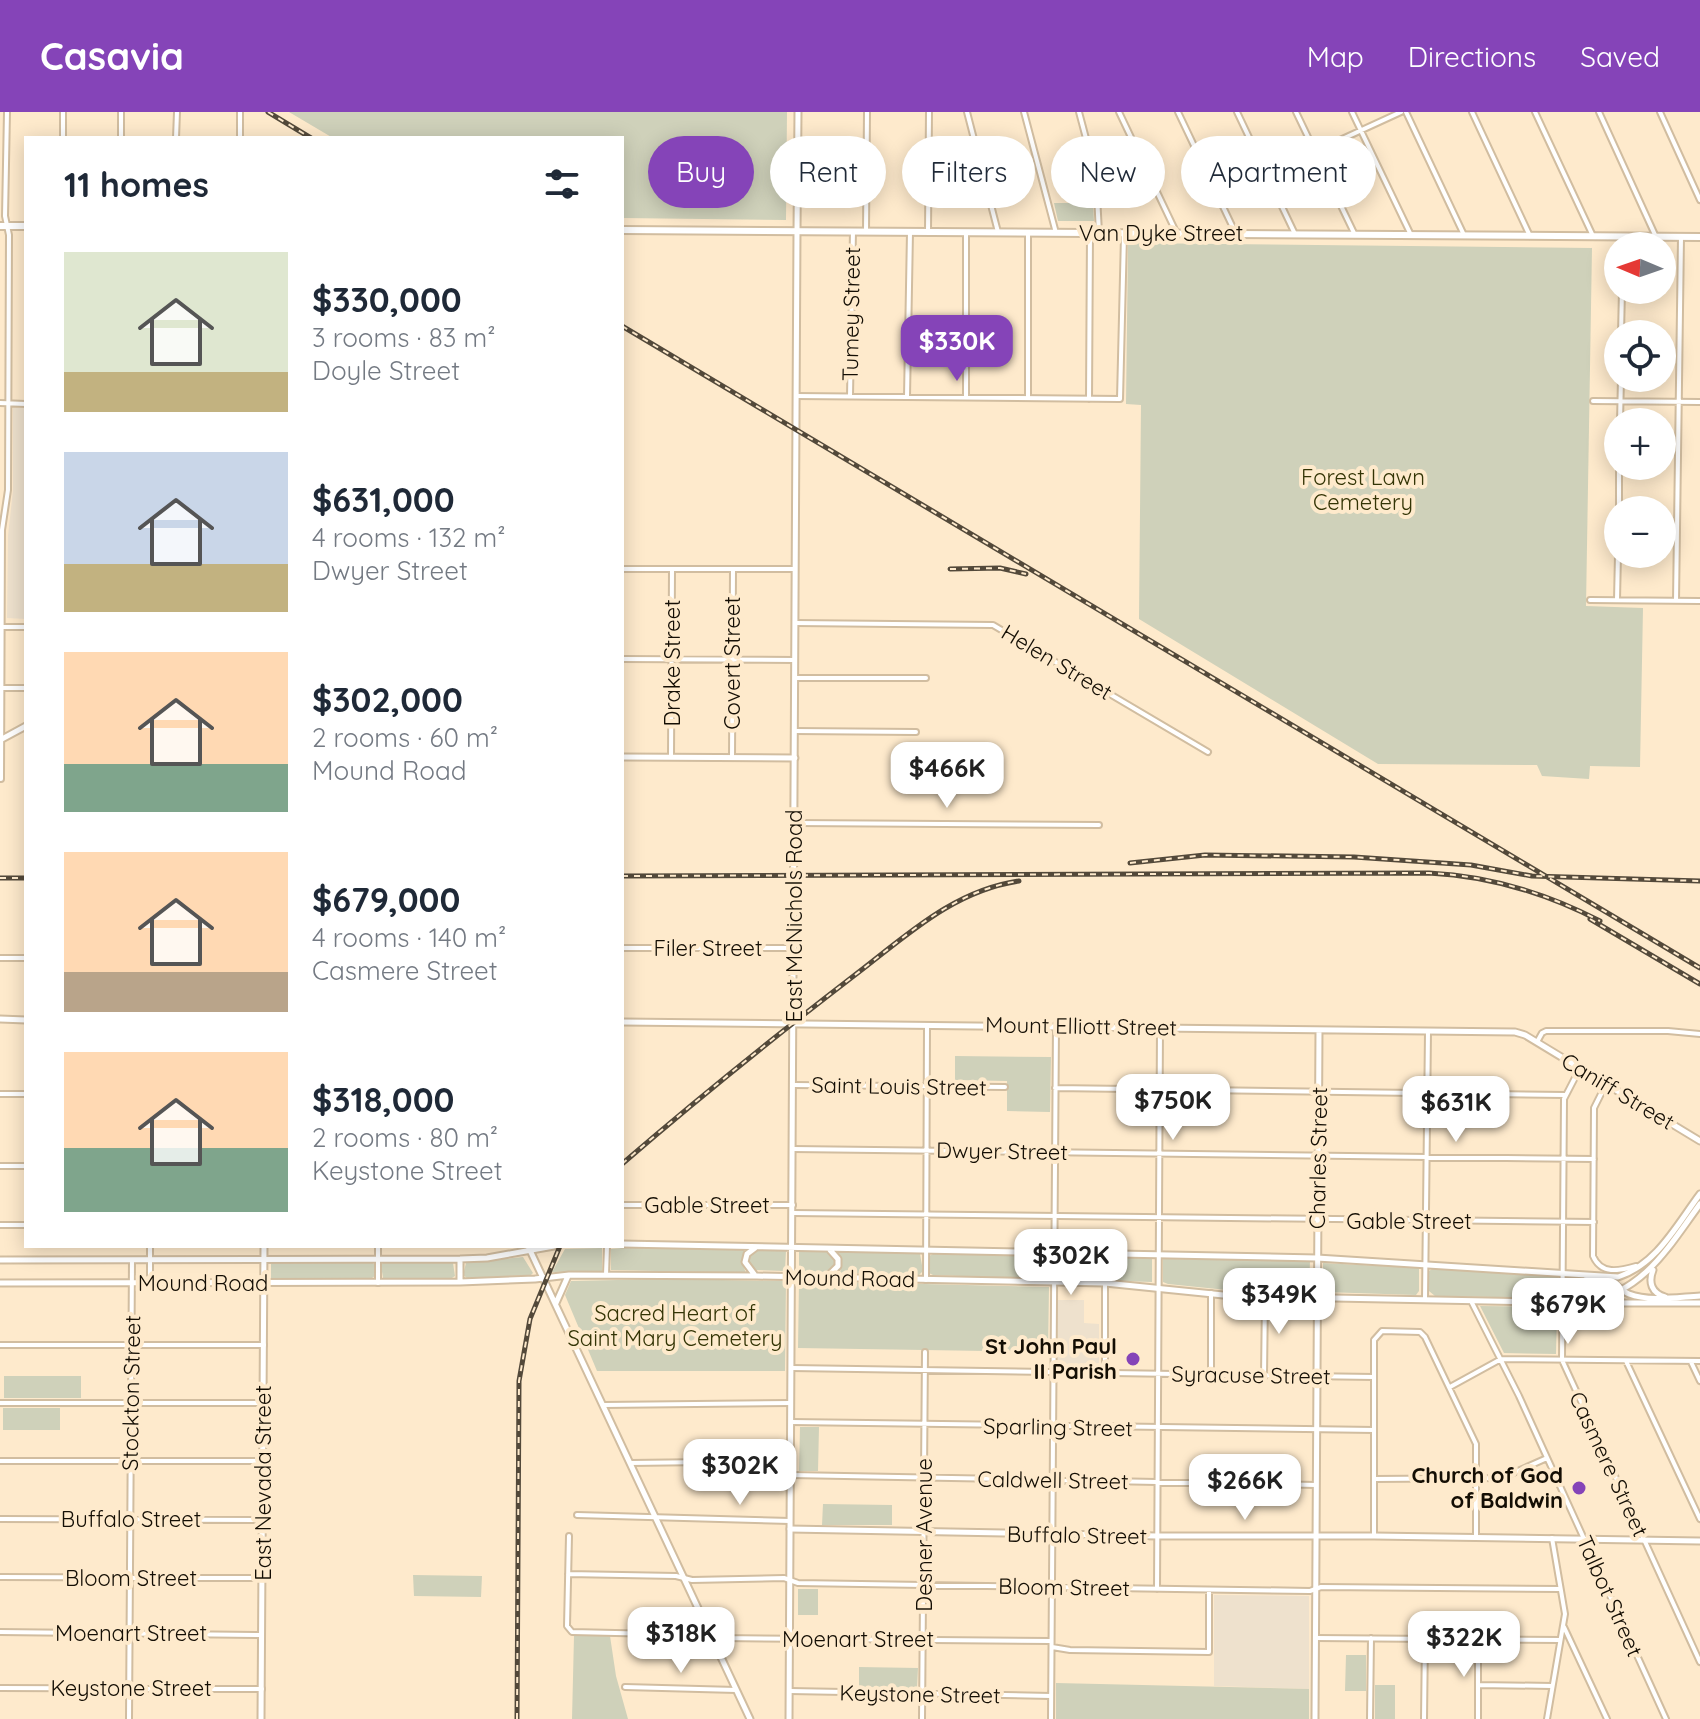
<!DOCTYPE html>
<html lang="en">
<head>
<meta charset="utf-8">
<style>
  body { margin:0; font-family:Quicksand,sans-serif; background:#f2f2f3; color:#1f2937; height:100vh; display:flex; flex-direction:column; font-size:30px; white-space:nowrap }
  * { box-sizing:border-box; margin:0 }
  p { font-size:26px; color:#747a83 }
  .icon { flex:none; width:44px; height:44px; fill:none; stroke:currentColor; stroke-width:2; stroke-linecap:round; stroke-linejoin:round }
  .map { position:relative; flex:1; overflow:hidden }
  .panel { position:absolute; left:24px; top:24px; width:600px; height:1112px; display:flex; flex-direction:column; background:#fff; border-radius:0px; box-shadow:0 4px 20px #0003 }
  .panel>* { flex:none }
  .banner { position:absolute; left:648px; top:24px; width:760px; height:72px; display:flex; gap:16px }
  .needle { width:52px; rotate:272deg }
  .buttons { position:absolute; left:1604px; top:120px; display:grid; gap:16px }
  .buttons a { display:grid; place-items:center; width:72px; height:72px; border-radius:50%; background:#fff; box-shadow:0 4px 20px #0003; font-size:40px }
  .price { position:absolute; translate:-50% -68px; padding:0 18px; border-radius:16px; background:#fff; color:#222; font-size:26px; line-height:52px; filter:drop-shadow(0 2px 4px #0008) }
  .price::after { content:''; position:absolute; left:50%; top:48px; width:24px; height:18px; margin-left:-12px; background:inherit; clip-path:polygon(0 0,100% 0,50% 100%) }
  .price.current { background:#8544b8; color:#fff }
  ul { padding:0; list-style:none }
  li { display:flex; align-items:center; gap:24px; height:200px; padding:0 40px }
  li span { display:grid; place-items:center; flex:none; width:224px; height:160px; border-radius:0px; color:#555 }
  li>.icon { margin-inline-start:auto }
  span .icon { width:96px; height:96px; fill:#fffc; stroke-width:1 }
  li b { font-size:34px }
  h2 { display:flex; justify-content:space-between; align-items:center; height:96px; padding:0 40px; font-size:34px }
  .pill { padding:0 28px; border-radius:36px; background:#fff; box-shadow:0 4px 20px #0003; font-size:28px; line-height:72px }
  .pill.current { background:#8544b8; color:#fff }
  header { display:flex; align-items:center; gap:48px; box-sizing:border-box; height:112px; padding:0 40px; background:#8544b8; color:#fff }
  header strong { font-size:38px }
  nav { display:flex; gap:44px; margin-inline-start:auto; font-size:28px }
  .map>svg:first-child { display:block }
  .education { fill:#eee1cd }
  .green { fill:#cfd1ba }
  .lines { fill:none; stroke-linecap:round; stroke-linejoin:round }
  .minor-casing { stroke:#d1bda0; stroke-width:8 }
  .tertiary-casing { stroke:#d1bda0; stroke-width:9 }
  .secondary-casing { stroke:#d1bda0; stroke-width:9 }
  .primary-casing { stroke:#d1bda0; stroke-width:10 }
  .minor { stroke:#fff; stroke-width:4 }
  .tertiary { stroke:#fff; stroke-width:5 }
  .secondary { stroke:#fff; stroke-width:5 }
  .primary { stroke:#fff; stroke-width:6 }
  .rail-casing { stroke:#53493a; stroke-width:5 }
  .rail { stroke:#feeacc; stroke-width:2; stroke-dasharray:6; stroke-linecap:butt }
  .poi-dot { fill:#8544b8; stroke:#feeacc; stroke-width:3 }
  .labels { text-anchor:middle; stroke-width:8; stroke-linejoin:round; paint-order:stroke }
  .street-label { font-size:22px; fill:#140e04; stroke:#feeacc }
  .park-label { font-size:22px; fill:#333405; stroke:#feeacc }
  .poi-label { font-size:22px; font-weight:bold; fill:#140e04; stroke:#feeacc; text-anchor:end }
</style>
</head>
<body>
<header>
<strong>Casavia</strong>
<nav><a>Map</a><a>Directions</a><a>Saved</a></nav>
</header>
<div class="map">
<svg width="1700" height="1607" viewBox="0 0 1700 1607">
  <rect width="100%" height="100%" fill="#feeacc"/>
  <!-- education -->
  <path class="education" d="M13,296H26V507L7,506L8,424L13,378Z
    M1058,1188H1084V1211L1099,1212V1256H1057Z
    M1214,1483L1309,1484V1577L1214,1574Z"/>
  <!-- green -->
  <path class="green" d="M289,0H787L786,108L622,106V26H333Z
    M1054,91H1093L1094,109H1058Z
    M1128,131L1592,136L1586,494L1643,496L1640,655L1590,654L1589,667L1542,664L1537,653L1378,652L1139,507L1141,293L1126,292Z
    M955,944L1051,945L1050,1000L1007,999V969L955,968Z
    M630,1135L744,1138L743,1153L746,1161L611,1158V1137Z
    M602,1136V1159L552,1160L565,1137Z
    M753,1139H786L785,1159L754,1158L748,1148Z
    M829,1139L836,1146L834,1157L828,1160L799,1159V1140Z
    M838,1139L920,1142L923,1159L919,1163L840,1161L842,1149Z
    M933,1142L1049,1144V1167L933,1163L929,1161V1144Z
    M523,1145L533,1161L531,1163L467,1166L463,1163L466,1151Z
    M1059,1145L1152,1146V1170L1058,1167Z
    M1163,1147L1310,1148L1309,1180L1227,1178L1168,1172L1163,1170Z
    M371,1150L375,1153V1164L372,1166H271V1151Z
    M384,1150L453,1151L455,1164L452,1166H383L381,1153Z
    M1323,1151L1419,1156V1179L1416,1183L1323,1180Z
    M1432,1157L1556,1164L1559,1166L1558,1184L1548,1186L1435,1184L1429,1179V1159Z
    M664,1167L786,1169L785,1259H597L565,1183L571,1169Z
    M799,1169L1049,1175L1048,1240L798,1236Z
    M1480,1194L1557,1195L1556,1242L1504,1241Z
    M4,1264H81V1286H4Z
    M3,1296H60V1318H3Z
    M800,1315H819L818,1359H799Z
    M823,1392L892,1393V1413H822Z
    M413,1463L482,1464L481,1485L414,1484Z
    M798,1477H818V1503H798Z
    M574,1524H610L616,1564L628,1607H572Z
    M1346,1543H1366V1579H1345Z
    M859,1555L918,1556L917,1576L859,1575Z
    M1056,1571L1309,1577V1607H1056Z
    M1375,1573H1395V1607H1375Z"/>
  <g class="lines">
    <!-- minor casing -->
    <g class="minor-casing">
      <path id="minor" d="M967,0L998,120
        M1024,0L1056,121
        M1079,0L1096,64L1099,121
        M1119,0L1177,122
        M1178,0L1236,122
        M1237,0L1295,122
        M1296,0L1355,123
        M1352,0L1411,123
        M1406,0L1464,123
        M1472,0L1530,124
        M1535,0L1593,124
        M1599,0L1656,125
        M1660,0L1700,88
        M63,26V0
        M121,26V0
        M176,26L177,0
        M240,26V0
        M1316,39L1401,0
        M866,119L867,0
        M928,120L929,0
        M1621,222L1622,178
        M796,284L1120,287L1124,123
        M850,284L853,119
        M907,285L910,120
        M966,285V120
        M1028,285V121
        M1089,287L1090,121
        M1593,289L1700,290
        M0,291L26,292
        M1620,310L1621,266
        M1619,398V354
        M622,457H795
        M1590,488L1700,489
        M1617,488L1618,442
        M1676,489L1681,125
        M795,511L993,513L1208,640
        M2,515H26
        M622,547L795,548
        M795,566H926
        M2,576H26
        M795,619L916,620
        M671,645L672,457
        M732,646L733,457
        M1,667L2,418L8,378L9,123L5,104L7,0
        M795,711L1099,713
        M622,836H794
        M0,846H26
        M1537,930L1542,921L1546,919H1668L1700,922
        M1580,956L1564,987L1562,1248L1700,1550
        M1606,972L1594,996L1593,1144C1601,1163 1619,1159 1636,1154
        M793,973L1005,975
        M1055,976L1565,983
        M0,982H26
        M793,1037L1594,1047
        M0,1054H26
        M622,1093H793
        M793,1101L1594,1110
        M0,1113H26
        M606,1163L607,1134
        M926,1168L927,914
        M150,1171V1134
        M378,1171V1134
        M1425,1188L1428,919
        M1471,1189L1519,1284L1666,1607
        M0,1233H264
        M1626,1249L1700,1407
        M1691,1250L1700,1269
        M792,1256L1374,1265
        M1105,1261V1171
        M1211,1262V1181
        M1264,1263L1265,1185
        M1450,1275L1501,1247L1700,1249
        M0,1291H264
        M603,1293L791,1291
        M791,1310L1374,1318
        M0,1349H263
        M630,1351L791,1349
        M791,1363L1316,1373
        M1374,1367L1502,1366L1547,1346
        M577,1403L790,1409
        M0,1407L262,1408
        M569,1424L567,1514L572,1520L702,1523L720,1526L1051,1529
        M1374,1424V1228L1382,1219L1420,1220L1425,1225L1476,1332V1425
        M568,1462L676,1464L692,1468L784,1466L798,1471L1310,1479L1321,1475L1560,1477
        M0,1465L262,1466
        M1157,1477L1160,915
        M1564,1515L1607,1607
        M0,1520L261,1523
        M1316,1526L1560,1528
        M1052,1535L1070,1538L1209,1540V1478
        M1478,1573L1552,1574
        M625,1575L736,1578
        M0,1576L262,1577
        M790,1579L1051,1584
        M129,1607L132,1148
        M922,1607L925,1240
        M1051,1607L1056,913
        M1370,1607L1371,1526
        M1424,1607L1425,1526
        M1478,1607V1527
        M1547,1607L1565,1502L1552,1426"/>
    </g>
    <!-- tertiary casing -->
    <g class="tertiary-casing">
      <path id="tertiary" d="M797,119L798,0
        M0,628L26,614
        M622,645L795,646
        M0,907L26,908
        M622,910L1515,920L1525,923L1700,1029
        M1603,1165C1614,1169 1619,1178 1629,1182C1649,1190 1679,1185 1700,1184
        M1591,1191H1700
        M790,1417L1157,1424H1374L1700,1429
        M261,1607L264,1134
        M1315,1607L1319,918"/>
    </g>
    <!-- secondary casing -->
    <g class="secondary-casing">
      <path id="secondary" d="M622,1132L1317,1146L1618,1165C1657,1152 1676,1114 1700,1082
        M528,1134L750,1607
        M460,1147V1170
        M0,1148L460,1147L487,1146L554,1134
        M1653,1158C1648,1171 1652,1181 1665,1185
        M754,1162L745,1150L747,1142L755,1136
        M828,1164L838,1154V1147L830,1138
        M0,1171L460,1170L535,1167L569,1163L757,1164L1105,1171L1233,1184L1586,1191C1645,1178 1667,1137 1700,1092
        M1585,1190L1581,1187L1578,1179L1582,1170L1590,1165
        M556,1191L568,1164
        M789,1607L797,119"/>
    </g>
    <!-- primary casing -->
    <g class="primary-casing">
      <path id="primary" d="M0,114H26
        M622,118L1700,125"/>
    </g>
    <!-- minor -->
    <use href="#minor" class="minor"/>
    <!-- tertiary -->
    <use href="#tertiary" class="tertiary"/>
    <!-- secondary -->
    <use href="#secondary" class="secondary"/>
    <!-- primary -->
    <use href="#primary" class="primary"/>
    <!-- rail casing -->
    <g class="rail-casing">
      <path id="rail" d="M268,0L311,26
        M622,214L1700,856
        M950,457L1000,456L1026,462
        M1130,751L1205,743L1354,745L1471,753L1532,764L1700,769
        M622,764L1429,761C1490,764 1546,781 1600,809
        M0,766H26
        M1590,807L1700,872
        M622,1052C696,988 773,926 851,866C903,827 951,779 1019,769
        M517,1607L519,1269L530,1207L560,1134"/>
    </g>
    <!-- rail -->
    <use href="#rail" class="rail"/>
  </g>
  <!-- markers -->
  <g class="poi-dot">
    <circle cx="1133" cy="1247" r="8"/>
    <circle cx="1579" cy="1376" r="8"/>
  </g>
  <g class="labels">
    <!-- street labels -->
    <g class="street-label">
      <text x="1161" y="129">Van Dyke Street</text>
      <text transform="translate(851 202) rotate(-89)" y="8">Tumey Street</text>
      <text transform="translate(1057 550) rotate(31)" y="8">Helen Street</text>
      <text transform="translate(672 551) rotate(-90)" y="8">Drake Street</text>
      <text transform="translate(732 551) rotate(-90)" y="8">Covert Street</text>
      <text transform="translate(794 804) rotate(-90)" y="8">East McNichols Road</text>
      <text x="708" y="844">Filer Street</text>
      <text transform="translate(1081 914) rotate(1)" y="8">Mount Elliott Street</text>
      <text transform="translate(899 974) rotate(1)" y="8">Saint Louis Street</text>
      <text transform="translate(1618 979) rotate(31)" y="8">Caniff Street</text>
      <text transform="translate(1002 1039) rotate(1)" y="8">Dwyer Street</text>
      <text transform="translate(1318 1046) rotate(-89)" y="8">Charles Street</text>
      <text x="707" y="1101">Gable Street</text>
      <text x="1409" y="1117">Gable Street</text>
      <text transform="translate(850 1166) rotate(1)" y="8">Mound Road</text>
      <text x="203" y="1179">Mound Road</text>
      <text transform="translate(1251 1263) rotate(1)" y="8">Syracuse Street</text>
      <text transform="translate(131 1281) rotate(-89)" y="8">Stockton Street</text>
      <text transform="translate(1058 1315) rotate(1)" y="8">Sparling Street</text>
      <text transform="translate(1609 1352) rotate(65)" y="8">Casmere Street</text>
      <text transform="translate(1053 1368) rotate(1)" y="8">Caldwell Street</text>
      <text transform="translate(263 1371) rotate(-90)" y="8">East Nevada Street</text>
      <text x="131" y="1415">Buffalo Street</text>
      <text transform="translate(924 1423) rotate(-90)" y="8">Desner Avenue</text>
      <text transform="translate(1077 1423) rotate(1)" y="8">Buffalo Street</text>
      <text x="131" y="1474">Bloom Street</text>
      <text transform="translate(1064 1475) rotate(1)" y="8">Bloom Street</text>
      <text transform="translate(1610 1484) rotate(66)" y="8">Talbot Street</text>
      <text x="131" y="1529">Moenart Street</text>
      <text x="858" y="1535">Moenart Street</text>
      <text x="131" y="1584">Keystone Street</text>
      <text transform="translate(920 1582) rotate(1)" y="8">Keystone Street</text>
    </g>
    <!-- park labels -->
    <g class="park-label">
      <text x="1363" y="373">Forest Lawn<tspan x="1363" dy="25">Cemetery</tspan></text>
      <text x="675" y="1209">Sacred Heart of<tspan x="675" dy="25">Saint Mary Cemetery</tspan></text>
    </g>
    <!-- poi labels -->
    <g class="poi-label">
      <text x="1117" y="1242">St John Paul<tspan x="1117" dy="25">II Parish</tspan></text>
      <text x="1563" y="1371">Church of God<tspan x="1563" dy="25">of Baldwin</tspan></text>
    </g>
  </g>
</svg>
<div class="buttons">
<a><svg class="needle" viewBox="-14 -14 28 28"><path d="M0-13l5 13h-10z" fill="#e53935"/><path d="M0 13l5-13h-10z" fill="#747a83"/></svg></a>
<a><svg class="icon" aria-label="locate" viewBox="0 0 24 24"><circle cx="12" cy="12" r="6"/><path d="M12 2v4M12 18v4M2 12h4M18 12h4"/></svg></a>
<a>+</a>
<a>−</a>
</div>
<b class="price current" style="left:957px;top:271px">$330K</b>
<b class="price" style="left:947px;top:698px">$466K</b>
<b class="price" style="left:1173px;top:1030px">$750K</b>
<b class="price" style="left:1456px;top:1032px">$631K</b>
<b class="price" style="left:1071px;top:1185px">$302K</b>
<b class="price" style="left:1279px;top:1224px">$349K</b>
<b class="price" style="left:1568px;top:1234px">$679K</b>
<b class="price" style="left:740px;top:1395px">$302K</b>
<b class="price" style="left:1245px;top:1410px">$266K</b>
<b class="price" style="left:681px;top:1563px">$318K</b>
<b class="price" style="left:1464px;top:1567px">$322K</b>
<div class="banner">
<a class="pill current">Buy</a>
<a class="pill">Rent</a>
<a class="pill">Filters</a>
<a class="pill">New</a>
<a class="pill">Apartment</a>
</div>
<section class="panel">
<h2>11 homes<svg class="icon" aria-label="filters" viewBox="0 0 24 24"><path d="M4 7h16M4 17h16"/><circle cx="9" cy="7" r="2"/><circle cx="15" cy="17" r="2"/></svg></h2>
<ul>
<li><span style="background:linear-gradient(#dfe7d0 75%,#c2b280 0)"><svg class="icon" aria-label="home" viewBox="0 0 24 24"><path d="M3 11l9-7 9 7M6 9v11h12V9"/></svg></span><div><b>$330,000</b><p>3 rooms · 83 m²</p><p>Doyle Street</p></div></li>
<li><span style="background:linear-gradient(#c9d6e8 70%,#c2b280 0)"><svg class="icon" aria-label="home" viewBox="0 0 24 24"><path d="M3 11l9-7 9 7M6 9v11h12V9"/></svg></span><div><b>$631,000</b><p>4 rooms · 132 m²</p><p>Dwyer Street</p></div></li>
<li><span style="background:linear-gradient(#ffd9b3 70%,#7fa58c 0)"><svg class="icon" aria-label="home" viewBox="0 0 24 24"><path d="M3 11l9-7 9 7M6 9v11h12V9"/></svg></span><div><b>$302,000</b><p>2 rooms · 60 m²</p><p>Mound Road</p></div></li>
<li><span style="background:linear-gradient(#ffd9b3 75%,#b9a48a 0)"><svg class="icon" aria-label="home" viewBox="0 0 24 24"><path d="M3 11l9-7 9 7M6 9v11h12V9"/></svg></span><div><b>$679,000</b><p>4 rooms · 140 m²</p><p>Casmere Street</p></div></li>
<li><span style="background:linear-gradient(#ffd9b3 60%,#7fa58c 0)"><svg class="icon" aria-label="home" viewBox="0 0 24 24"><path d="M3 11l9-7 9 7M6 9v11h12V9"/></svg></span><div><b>$318,000</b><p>2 rooms · 80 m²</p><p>Keystone Street</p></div></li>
</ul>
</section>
</div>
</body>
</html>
